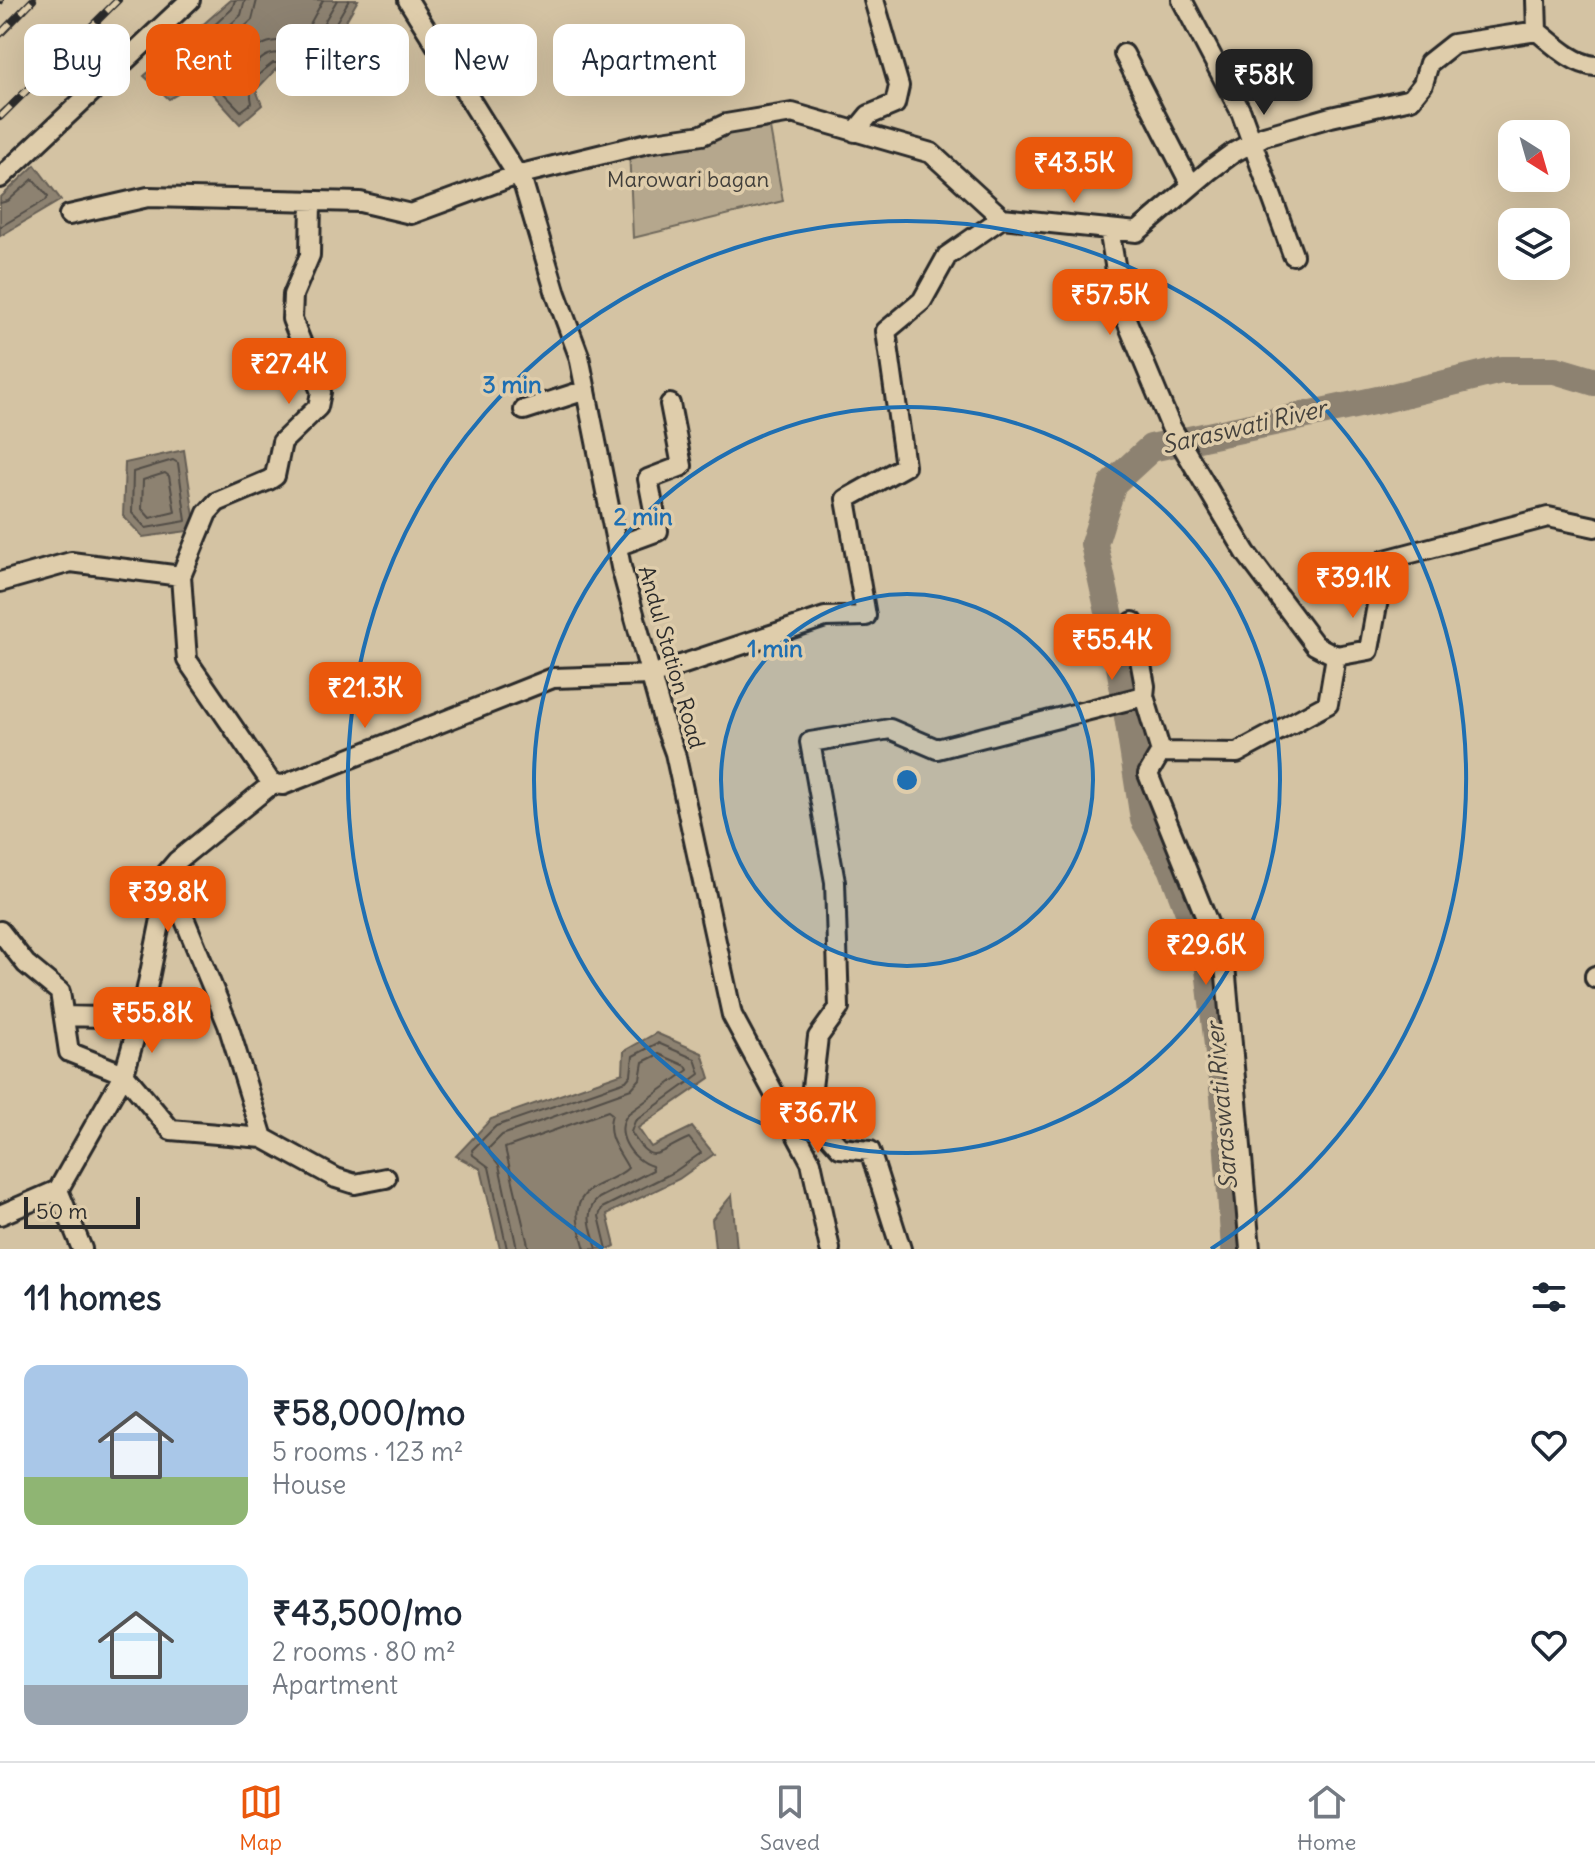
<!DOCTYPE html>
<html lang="en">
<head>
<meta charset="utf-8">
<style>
  body { margin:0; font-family:Delius,sans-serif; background:#f6f6f7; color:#1f2937; height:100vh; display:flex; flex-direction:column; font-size:30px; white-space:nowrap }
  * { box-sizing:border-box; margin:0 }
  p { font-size:26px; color:#747a83 }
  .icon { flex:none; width:44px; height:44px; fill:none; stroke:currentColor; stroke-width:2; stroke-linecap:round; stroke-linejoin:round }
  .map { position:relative; height:1249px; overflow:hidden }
  .panel { display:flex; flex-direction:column; background:#fff; flex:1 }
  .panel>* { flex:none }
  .banner { position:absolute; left:24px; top:24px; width:800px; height:72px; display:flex; gap:16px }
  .needle { width:52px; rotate:143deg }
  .buttons { position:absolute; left:1498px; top:120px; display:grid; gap:16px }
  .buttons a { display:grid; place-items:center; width:72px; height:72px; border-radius:16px; background:#fff; box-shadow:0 8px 32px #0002; font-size:40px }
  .scale { position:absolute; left:24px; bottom:20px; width:116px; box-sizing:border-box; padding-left:8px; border:4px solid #2b2b2b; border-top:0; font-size:22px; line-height:28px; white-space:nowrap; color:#2b2b2b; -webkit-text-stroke:6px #dfcdab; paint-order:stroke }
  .price { position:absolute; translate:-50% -68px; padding:0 18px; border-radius:16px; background:#ea580c; color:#fff; font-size:26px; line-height:52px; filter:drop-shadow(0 2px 4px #0008) }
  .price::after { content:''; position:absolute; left:50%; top:48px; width:24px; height:18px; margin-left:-12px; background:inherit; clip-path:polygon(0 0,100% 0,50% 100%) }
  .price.on { background:#222; color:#fff }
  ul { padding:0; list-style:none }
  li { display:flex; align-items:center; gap:24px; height:200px; padding:0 24px }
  li span { display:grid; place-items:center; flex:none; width:224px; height:160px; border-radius:16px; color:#555 }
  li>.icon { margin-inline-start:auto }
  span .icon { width:96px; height:96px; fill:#fffc; stroke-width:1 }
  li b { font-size:34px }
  h2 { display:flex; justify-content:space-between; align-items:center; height:96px; padding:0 24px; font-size:34px }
  .tag { padding:0 28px; border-radius:16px; background:#fff; box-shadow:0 8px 32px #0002; font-size:28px; line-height:72px }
  .tag.on { background:#ea580c; color:#fff }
  .tab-bar { display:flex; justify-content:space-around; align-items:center; height:112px; border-top:2px solid #e0e1e3; background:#fff; font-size:22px; color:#747a83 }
  .tab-bar a { display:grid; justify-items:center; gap:4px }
  .tab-bar .on { color:#ea580c }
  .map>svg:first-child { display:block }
  .green { fill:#b5a78d; stroke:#70695c; stroke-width:2 }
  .water { fill:#8d8271; stroke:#665f55; stroke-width:2 }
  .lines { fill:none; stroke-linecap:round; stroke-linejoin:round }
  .shore { stroke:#524e47; stroke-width:2 }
  .river { stroke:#8d8271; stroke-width:28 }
  .minor-casing { stroke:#2b2b2b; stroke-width:24 }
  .path { stroke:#2b2b2b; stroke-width:3; stroke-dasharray:8 6; stroke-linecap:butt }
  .minor { stroke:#dfcdab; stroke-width:18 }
  .rail-casing { stroke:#2b2b2b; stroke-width:8 }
  .rail { stroke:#dfcdab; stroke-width:5; stroke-dasharray:15; stroke-linecap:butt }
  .ring { fill:none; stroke:#1f6fb2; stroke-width:4 }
  .labels { text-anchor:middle; stroke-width:7; stroke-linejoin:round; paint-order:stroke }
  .park-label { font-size:22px; fill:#403e3a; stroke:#dfcdab }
  .street-label { font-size:22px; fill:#2b2b2b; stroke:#dfcdab }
  .water-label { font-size:24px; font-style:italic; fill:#44413c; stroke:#dfcdab }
  .centre { fill:#1f6fb2; stroke:#dfcdab; stroke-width:4 }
  .ring-label { font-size:24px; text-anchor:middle; font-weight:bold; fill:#1f6fb2; stroke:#dfcdab; stroke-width:7; stroke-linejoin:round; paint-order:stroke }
</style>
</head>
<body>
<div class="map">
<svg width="1595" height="1249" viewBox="0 0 1595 1249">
  <rect width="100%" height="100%" fill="#d4c3a3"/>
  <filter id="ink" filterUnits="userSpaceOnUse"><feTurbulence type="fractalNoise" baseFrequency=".0125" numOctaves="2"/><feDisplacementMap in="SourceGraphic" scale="16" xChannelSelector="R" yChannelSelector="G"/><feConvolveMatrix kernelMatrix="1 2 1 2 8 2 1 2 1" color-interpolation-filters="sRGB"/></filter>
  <g filter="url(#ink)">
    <!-- green -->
    <path class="green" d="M768,117L783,201L633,238L629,147Z"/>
    <!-- water -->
    <path class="water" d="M231,0H358L333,43L288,82L276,69L256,90L262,105L240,124L201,81L169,99L144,76Z
      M35,165L61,200L0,236V198Z
      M184,450L196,530L143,537L123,516L125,463Z
      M656,1033L702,1053L710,1078L638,1128L651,1147L692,1127L714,1154L679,1179L607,1214L615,1246L609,1249H500L481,1169L456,1156L491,1119L623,1073L624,1051Z
      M732,1195L737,1249H715L712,1219Z"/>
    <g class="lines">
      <!-- shore -->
      <path class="shore" d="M235,0L232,9L158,76L171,88L197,74H205L241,111L252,103C247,81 256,76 273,63H280L291,68L327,38L349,0
        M245,0L241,15L191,60L194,64L212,67L234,90C255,73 256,46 291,55L319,31L337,0
        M257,0L252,20L217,52L218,56L231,69C259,57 250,39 289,41L310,24L323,0
        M0,203L8,201L33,179L48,196L46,200L0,227
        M173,460L178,463L186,521L146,528L132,513L133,472Z
        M165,473L169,476L175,512L150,518L142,509L143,480Z
        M507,1249L489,1167L473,1155L472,1150L496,1126L626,1081L631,1075L633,1056L658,1043L695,1059L700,1074L635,1121L631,1132C653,1169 657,1151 689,1138L701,1153L674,1172L602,1208L599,1216L607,1249
        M517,1249L499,1165L489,1152V1148L502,1135L631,1089L640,1079L643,1062L659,1054L686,1066L688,1070L629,1113C612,1131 631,1160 652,1166L653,1170L599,1198C582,1212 592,1231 597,1249
        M529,1249L505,1148L608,1111L612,1114C605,1137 618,1149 628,1168C621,1175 610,1179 600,1184C568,1199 577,1221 585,1249"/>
      <!-- river -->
      <path class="river" d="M1235,1249L1224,1096L1208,961L1172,868L1144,819L1118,653L1094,544L1113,483L1151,448L1392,397L1501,370H1555L1595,382"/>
      <!-- minor casing -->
      <g class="minor-casing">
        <path id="minor" d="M408,0L524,186L556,294L579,356L621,567L664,723L675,753L732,1015L811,1162L830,1249
          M1182,0L1241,112L1293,255
          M1536,0L1537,31
          M1124,54L1191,185
          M855,132L869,115L895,104L899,86L874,0
          M0,178L190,0
          M311,201L310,255L293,295L292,319L321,392L318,407L282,442L275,476L269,480L217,502L207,513L181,576L187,660L272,784L283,785L553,678L651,675L825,617L866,616L846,499L905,466L886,331L922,301L947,256L1002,218
          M69,215L148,197L360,202L411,214L517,175L648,143L702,135L726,124L792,113L931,153L1002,218L1137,232L1210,170L1233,153L1264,136L1331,117L1411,99L1423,84L1429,63L1453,44L1537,31C1553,44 1573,64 1595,66
          M1109,229L1123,312L1171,427L1246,553L1315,645L1336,656
          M524,410L586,390
          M617,546L658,531L648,479L682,466L670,404
          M0,582L71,562L181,576
          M1133,622L1145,686L1144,696
          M1161,752L1148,774L1225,965L1250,1249
          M0,931L26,964L60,992L69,1052L124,1074L171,1130L263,1138L336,1178L355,1184L386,1178
          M1595,976V978
          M64,1016L140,1018
          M263,1138L228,1025L166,874L177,861L272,784
          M58,1190L82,1249
          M0,1215L58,1190L124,1074L143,1008L162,914L172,887
          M901,1249L870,1151L840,1148L809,1113L818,1037L839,1008L835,882L810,742L890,729L937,749L1144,696L1161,752L1237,753L1328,704L1336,656L1369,650L1385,560L1548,517L1595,527"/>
      </g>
      <!-- path -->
      <path class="path" d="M0,113L121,0"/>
      <!-- minor -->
      <use href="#minor" class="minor"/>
      <!-- rail casing -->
      <g class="rail-casing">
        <path id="rail" d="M0,1V0
          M0,34L33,0
          M0,117L118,0"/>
      </g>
      <!-- rail -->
      <use href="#rail" class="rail"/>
    </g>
  </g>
  <!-- distance rings -->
  <circle cx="907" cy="780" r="186" fill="#1f6fb2" fill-opacity=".12"/>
  <g class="ring">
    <circle cx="907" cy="780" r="186"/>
    <circle cx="907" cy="780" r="373"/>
    <path d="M603 1249A559 559 0 1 1 1211 1249"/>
  </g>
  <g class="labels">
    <!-- park labels -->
    <g class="park-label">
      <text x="688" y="187">Marowari bagan</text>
    </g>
    <!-- street labels -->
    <g class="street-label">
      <text transform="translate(672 657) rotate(74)" y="8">Andul Station Road</text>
    </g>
    <!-- water labels -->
    <g class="water-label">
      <text transform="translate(1244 427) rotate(-13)" y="8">Saraswati River</text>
      <text transform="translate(1222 1106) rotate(-95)" y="8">Saraswati River</text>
    </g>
  </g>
  <circle cx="907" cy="780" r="12" class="centre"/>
  <g class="ring-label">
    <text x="512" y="393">3 min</text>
    <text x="643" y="525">2 min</text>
    <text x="775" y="657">1 min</text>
  </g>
</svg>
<div class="buttons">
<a><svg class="needle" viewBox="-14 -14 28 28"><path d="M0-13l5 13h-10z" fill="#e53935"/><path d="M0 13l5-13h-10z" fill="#747a83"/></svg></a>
<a><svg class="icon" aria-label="layers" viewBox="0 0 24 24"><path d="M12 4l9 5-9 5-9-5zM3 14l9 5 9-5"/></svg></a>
</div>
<div class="scale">50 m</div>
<b class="price on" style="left:1264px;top:117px">₹58K</b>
<b class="price" style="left:1074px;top:205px">₹43.5K</b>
<b class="price" style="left:1110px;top:337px">₹57.5K</b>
<b class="price" style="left:289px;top:406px">₹27.4K</b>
<b class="price" style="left:1353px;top:620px">₹39.1K</b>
<b class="price" style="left:1112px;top:682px">₹55.4K</b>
<b class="price" style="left:365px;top:730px">₹21.3K</b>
<b class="price" style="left:168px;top:934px">₹39.8K</b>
<b class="price" style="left:1206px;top:987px">₹29.6K</b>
<b class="price" style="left:152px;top:1055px">₹55.8K</b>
<b class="price" style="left:818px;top:1155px">₹36.7K</b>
<div class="banner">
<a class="tag">Buy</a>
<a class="tag on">Rent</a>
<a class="tag">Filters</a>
<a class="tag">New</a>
<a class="tag">Apartment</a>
</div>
</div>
<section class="panel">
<h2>11 homes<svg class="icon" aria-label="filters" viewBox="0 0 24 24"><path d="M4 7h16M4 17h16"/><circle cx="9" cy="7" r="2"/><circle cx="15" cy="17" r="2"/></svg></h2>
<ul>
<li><span style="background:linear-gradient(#a9c7e8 70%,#8fb573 0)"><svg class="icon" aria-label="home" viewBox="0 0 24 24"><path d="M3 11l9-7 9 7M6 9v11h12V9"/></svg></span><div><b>₹58,000/mo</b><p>5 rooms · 123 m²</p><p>House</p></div><svg class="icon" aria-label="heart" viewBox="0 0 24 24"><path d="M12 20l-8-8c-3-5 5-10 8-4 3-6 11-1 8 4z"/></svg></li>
<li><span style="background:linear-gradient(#bfe0f5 75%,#9aa5b1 0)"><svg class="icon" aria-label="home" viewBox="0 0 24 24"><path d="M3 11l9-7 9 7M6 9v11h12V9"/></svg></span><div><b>₹43,500/mo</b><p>2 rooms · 80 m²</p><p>Apartment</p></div><svg class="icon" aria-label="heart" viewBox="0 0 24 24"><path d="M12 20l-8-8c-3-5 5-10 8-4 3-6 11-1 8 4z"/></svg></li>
</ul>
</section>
<nav class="tab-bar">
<a class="on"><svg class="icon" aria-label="map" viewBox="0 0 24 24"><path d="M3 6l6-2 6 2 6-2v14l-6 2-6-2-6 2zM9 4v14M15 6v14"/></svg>Map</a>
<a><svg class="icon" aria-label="saved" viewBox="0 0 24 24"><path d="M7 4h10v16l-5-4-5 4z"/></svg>Saved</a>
<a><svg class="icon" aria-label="home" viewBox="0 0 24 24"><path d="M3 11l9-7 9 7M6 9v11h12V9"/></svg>Home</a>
</nav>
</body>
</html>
